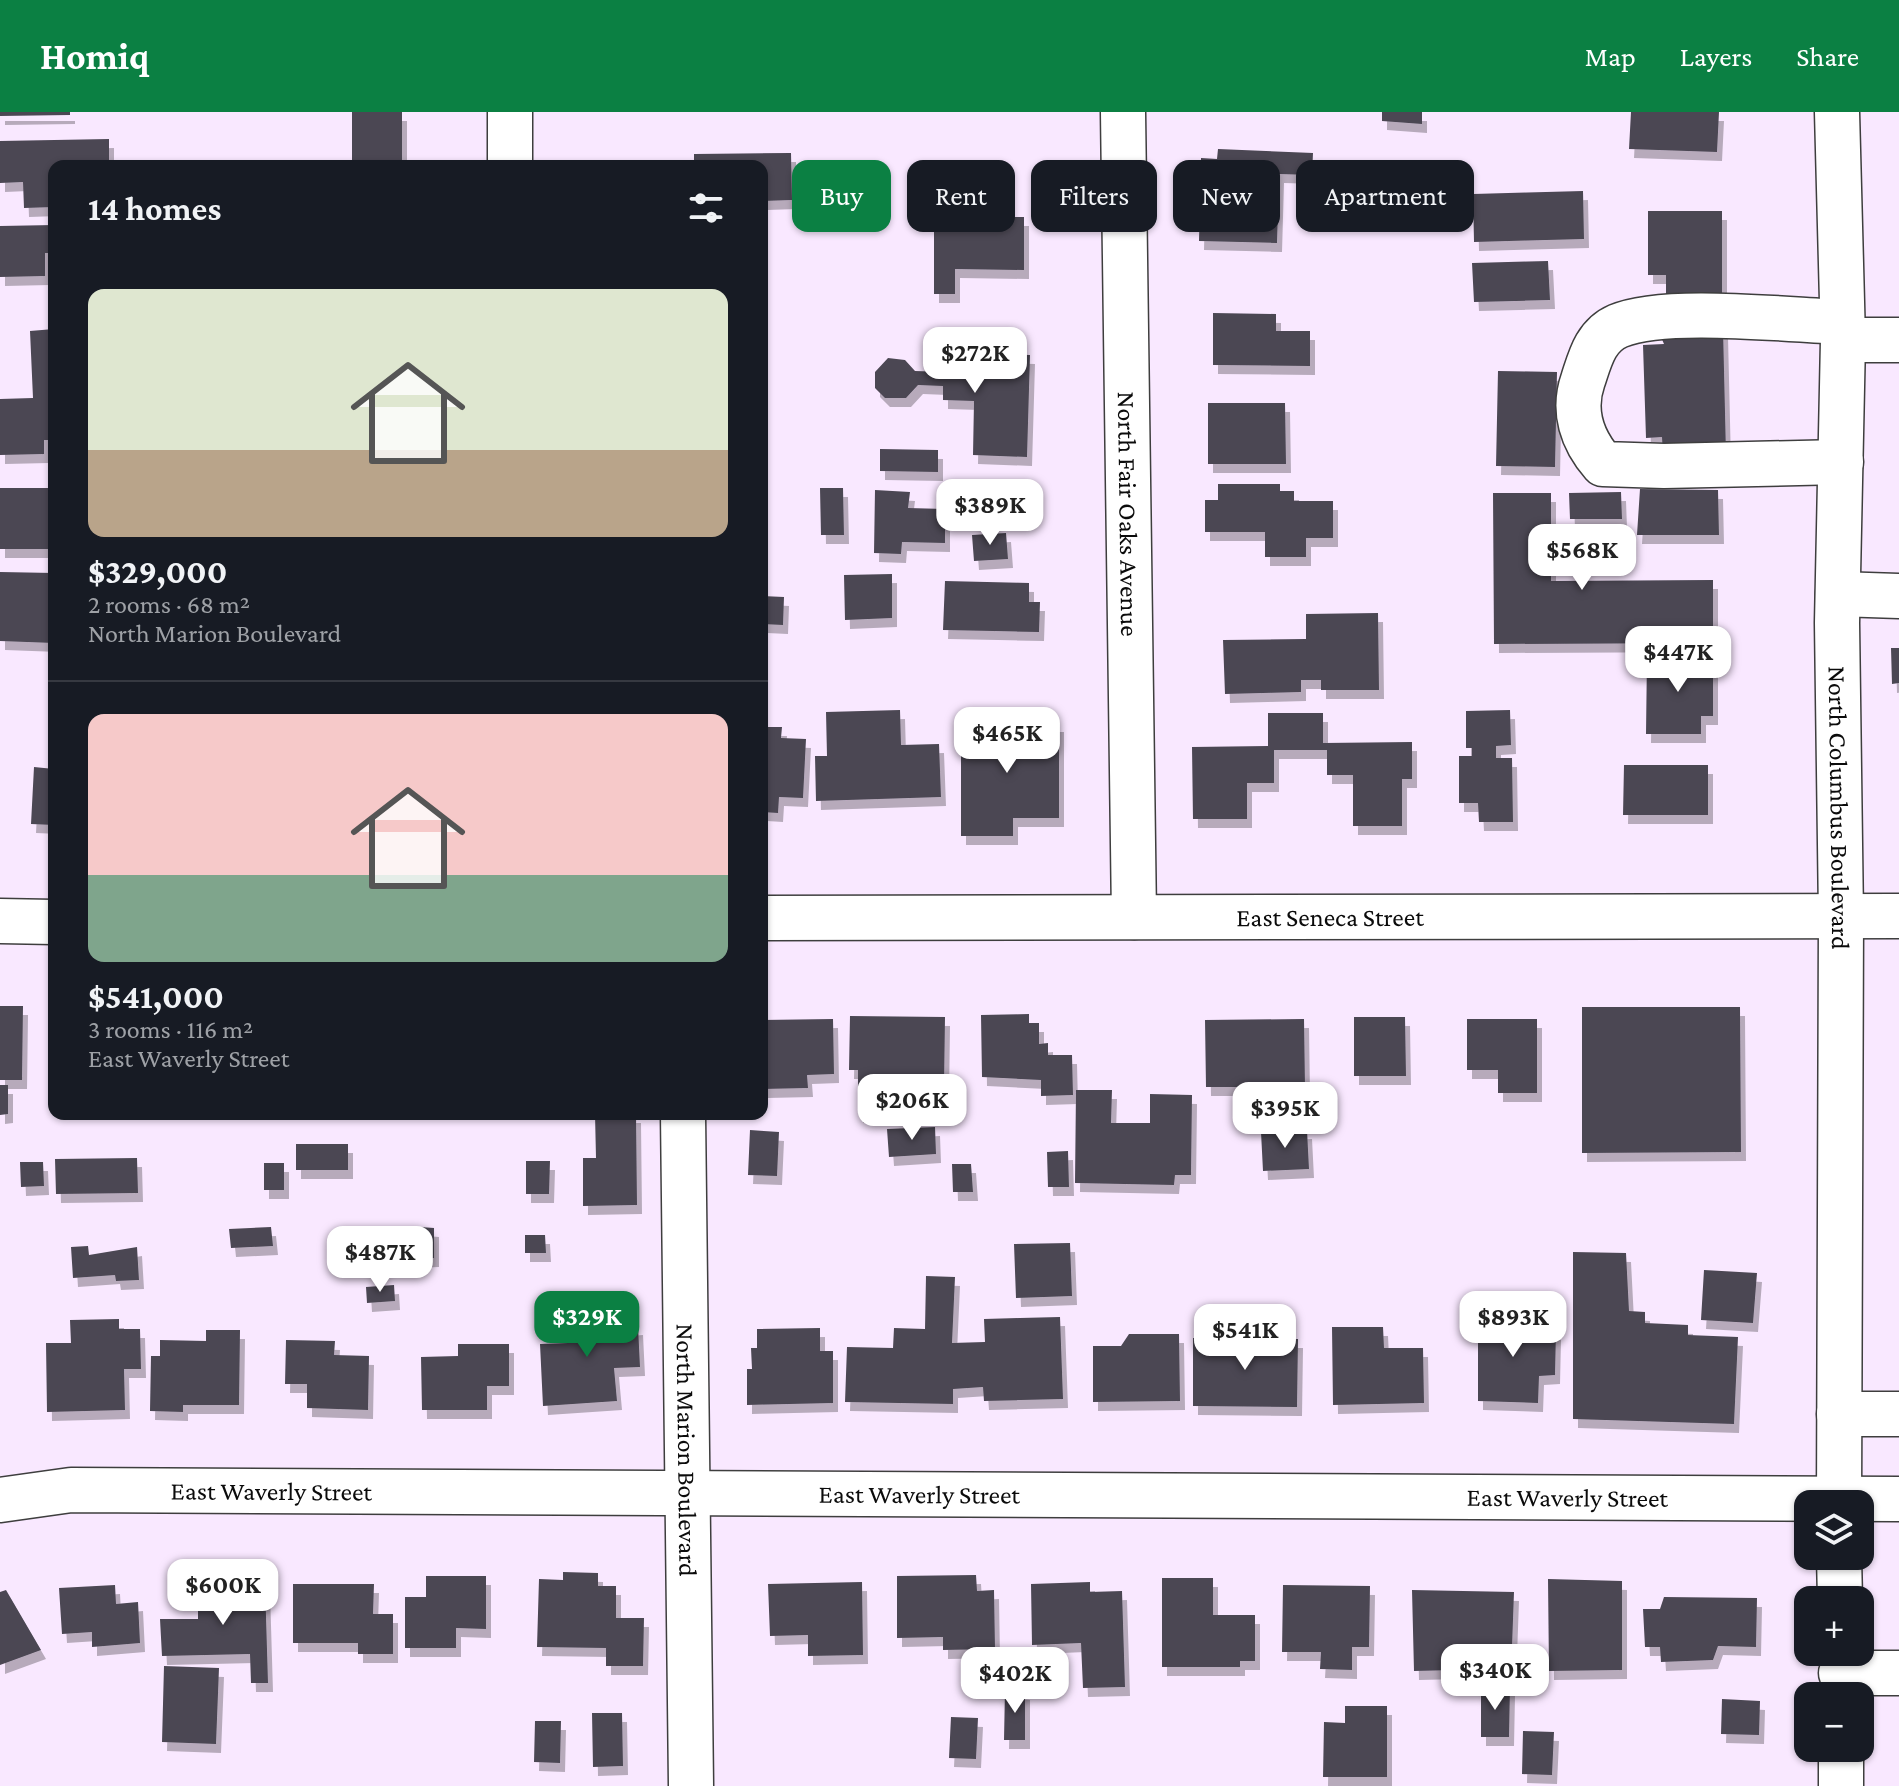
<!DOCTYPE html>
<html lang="en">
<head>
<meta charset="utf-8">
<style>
  body { margin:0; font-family:"Crimson Pro",serif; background:#20242c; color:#f1f3f6; height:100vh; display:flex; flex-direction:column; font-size:30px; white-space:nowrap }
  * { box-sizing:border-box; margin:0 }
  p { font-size:26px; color:#9ea1a6 }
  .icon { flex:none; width:44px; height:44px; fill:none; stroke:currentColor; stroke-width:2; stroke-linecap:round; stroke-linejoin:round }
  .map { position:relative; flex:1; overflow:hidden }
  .panel { position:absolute; left:48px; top:48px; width:720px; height:960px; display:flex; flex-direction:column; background:#171b24; border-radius:16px; box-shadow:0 2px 6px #0004 }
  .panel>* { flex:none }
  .banner { position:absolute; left:792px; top:48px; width:760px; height:72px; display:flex; gap:16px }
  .controls { position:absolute; left:1794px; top:1378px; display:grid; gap:16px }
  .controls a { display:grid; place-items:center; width:80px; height:80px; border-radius:16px; background:#171b24; box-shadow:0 2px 6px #0004; font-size:40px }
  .price { position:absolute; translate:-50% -68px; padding:0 18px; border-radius:16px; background:#fff; color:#222; font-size:26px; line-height:52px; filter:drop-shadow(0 2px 4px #0008) }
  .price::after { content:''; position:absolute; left:50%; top:48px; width:24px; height:18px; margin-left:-12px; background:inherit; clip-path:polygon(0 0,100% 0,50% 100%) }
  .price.selected { background:#0b8043; color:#fff }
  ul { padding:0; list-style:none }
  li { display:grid; align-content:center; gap:16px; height:424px; padding:0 40px }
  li+li { border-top:2px solid #363941 }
  li span { display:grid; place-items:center; height:248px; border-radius:16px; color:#555 }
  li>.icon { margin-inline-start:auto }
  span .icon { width:144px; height:144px; fill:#fffc; stroke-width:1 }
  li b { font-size:34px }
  h2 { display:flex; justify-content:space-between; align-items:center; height:96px; padding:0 40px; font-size:34px }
  .pill { padding:0 28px; border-radius:16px; background:#171b24; box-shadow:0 2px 6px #0004; font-size:28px; line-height:72px }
  .pill.selected { background:#0b8043; color:#fff }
  header { display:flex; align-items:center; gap:48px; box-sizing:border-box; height:112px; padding:0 40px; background:#0b8043; color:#fff }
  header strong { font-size:38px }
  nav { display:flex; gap:44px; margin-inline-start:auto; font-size:28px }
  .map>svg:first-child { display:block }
  .building { fill:#4b4753; filter:url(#shadow) }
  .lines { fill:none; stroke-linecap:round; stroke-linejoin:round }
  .minor-casing { stroke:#3e3e3e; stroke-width:47 }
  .minor { stroke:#fff; stroke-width:44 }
  .labels { text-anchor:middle; stroke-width:8; stroke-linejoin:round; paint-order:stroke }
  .street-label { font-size:26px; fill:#0b0b0b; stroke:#fff }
</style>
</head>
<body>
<header>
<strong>Homiq</strong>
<nav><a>Map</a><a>Layers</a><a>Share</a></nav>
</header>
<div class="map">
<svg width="1899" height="1674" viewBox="0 0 1899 1674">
  <defs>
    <filter id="shadow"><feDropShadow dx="5" dy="9" stdDeviation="0" flood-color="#0004"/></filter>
  </defs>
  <rect width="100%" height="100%" fill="#f9e8ff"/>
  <!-- building -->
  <path class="building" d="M0,0H70V3L0,4Z
    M352,0H402V48H352Z
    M1382,0H1422V12L1382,9Z
    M1631,0H1719L1717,40L1629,37Z
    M109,27V54H54V95L24,96L23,70L0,71V29Z
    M1218,37L1313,41L1312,63L1279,62L1277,131L1199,129L1201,46L1217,47Z
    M791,41L792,88L762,89V54H694V42Z
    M1583,79L1584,127L1474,130L1473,82Z
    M1648,99H1722V187H1666V163H1648Z
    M934,105H1024V158L955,157V182H934Z
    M54,113V141H45V164L0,165V114Z
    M1548,149L1550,188L1474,190L1472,151Z
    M1213,201L1276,202V219H1310V254L1213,253Z
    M1723,216L1726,342L1663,344L1662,325L1646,326L1643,233L1664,232L1658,218Z
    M54,217V328H44V342L0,343V287L33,286L30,219Z
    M945,241L1030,243L1027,345L973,343L974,289L943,288V274L918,273L906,286H885L875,276V260L888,246L905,248L915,259L945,260Z
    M1498,259L1557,260L1555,355L1496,354Z
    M1208,291H1285L1286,352H1208Z
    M880,337L938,338V360L880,359Z
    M1218,372H1280V379H1294V389H1333V426H1306V445H1265V420H1205V388H1218Z
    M0,376H54V437H0Z
    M820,376H843L844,423H821Z
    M1640,377L1718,378L1719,423H1637Z
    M875,378L910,380L908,396L945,397V431L902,430L901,442L874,441Z
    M1621,380L1622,407H1570L1569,381Z
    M1493,381H1551V469L1713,468V531L1494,532Z
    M1006,421L1008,447L974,449L972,423Z
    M0,460L54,461V531L0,529Z
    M892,462V506L845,508L844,463Z
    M945,469L1029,471V490H1040L1039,520L943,518Z
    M762,484L784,485L783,513L762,512Z
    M1378,501L1379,578H1321V568H1301V580L1225,582L1223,528L1306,527V502Z
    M1891,536H1899V571L1892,572Z
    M1647,544L1713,545V604H1701V622H1646Z
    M900,598L901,633L939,632L941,685L816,689L815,644H827L826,600Z
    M1510,598L1511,633L1496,634V646H1512L1513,710H1479L1478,691H1459V644H1472V636H1466V599Z
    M1268,601H1323V631L1412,630V667H1402V714H1353V663H1327V638H1274V671H1247V707H1193L1192,635L1268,634Z
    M961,603H998V635H1004V611H1059V706H1013V724H961Z
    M762,615H782L781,626L806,627L803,686L779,685L778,701L762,700Z
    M1624,653H1708V703H1623Z
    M34,655L54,657V713L31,712Z
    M0,894H23L22,968H0Z
    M1582,895H1740L1741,1040L1582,1041Z
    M1029,902V911H1039V932L1048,931V943H1072L1073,983L1041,984V968L982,965L981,903Z
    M850,904L945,905L944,975H895L894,1002H858V958H849Z
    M1354,905H1405L1406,964H1354Z
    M833,907L834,962L807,963L808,976L762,977V908Z
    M1304,907L1305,975H1206L1205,908Z
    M1467,907H1537V981H1498V958H1467Z
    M0,973H8V1002L0,1003Z
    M1076,978H1112L1111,1011H1150V982L1192,983L1191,1063H1175L1174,1073L1075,1071Z
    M595,1002H636L637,1093L583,1094V1046H596Z
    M935,1015L936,1042L889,1045L887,1017Z
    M750,1018L779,1020L777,1064L748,1063Z
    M1307,1018L1309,1057L1263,1059L1261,1020Z
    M296,1032H348V1058H296Z
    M1068,1039L1069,1075H1048L1047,1040Z
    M137,1046L138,1081L56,1082L55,1047Z
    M526,1049H550L549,1082H526Z
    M20,1050H43L44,1074L21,1075Z
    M264,1051H284V1078H264Z
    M952,1052H971L973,1080H953Z
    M406,1114L434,1116V1146L406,1147Z
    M271,1115L273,1134L231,1136L229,1117Z
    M525,1123H545L546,1141H525Z
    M1070,1131L1072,1184L1016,1186L1014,1132Z
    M88,1134L89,1143L137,1135L139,1168L116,1169L115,1163L73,1166L71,1135Z
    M1573,1140L1626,1141L1629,1199L1645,1200V1211L1688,1213V1223L1738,1225L1734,1312L1573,1307Z
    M1704,1158L1757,1161L1753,1211L1701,1208Z
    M926,1164L955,1165L952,1231L985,1230L984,1207L1060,1205L1063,1287L984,1289L983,1275L953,1277V1292L845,1290L847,1235L893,1236L894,1216L925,1217Z
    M394,1173L395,1189L367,1191L366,1175Z
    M599,1192L601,1217L638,1214L640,1255L614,1256L617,1289L543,1294L540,1232L568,1231L565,1194Z
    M1478,1205L1534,1207L1533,1218L1556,1219L1555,1263L1539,1264L1538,1291L1478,1289Z
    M119,1207V1217H140L141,1257H124L125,1298L47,1300L46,1231H71L70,1208Z
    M1332,1215H1383L1384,1236H1423L1424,1291L1333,1293Z
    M820,1216V1239H833V1291L747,1293V1257H752L751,1236H757V1217Z
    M206,1218H240L239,1293H183V1300L150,1299L151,1244H160V1228L206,1229Z
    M1129,1222H1179L1180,1289L1093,1290V1234H1121Z
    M1193,1226L1298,1227L1297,1295L1193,1294Z
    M286,1228L335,1229L334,1243L369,1244L368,1298L307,1296V1272H285Z
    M458,1232H509V1274H487V1298H422L421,1245L458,1244Z
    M563,1460L598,1461V1474H616V1506H644L643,1554H606V1536L537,1535L539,1467L563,1468Z
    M976,1463L977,1479L994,1478L995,1537L943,1538V1525L897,1526V1464Z
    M426,1464H486V1517L456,1516V1536H405V1485H426Z
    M1162,1466H1213V1503H1255V1549H1240V1555H1162Z
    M1548,1467L1622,1469V1558L1549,1559Z
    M862,1470L863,1543L808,1544V1523L770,1524L768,1472Z
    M1090,1470V1480L1122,1479L1125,1575L1083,1576L1081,1531L1032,1533L1031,1472Z
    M265,1471L268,1571H251L250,1542L162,1544L160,1507H198V1473Z
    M293,1472H374L373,1502H393V1542H358V1531H293Z
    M115,1473L116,1492L138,1490L140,1531L92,1535V1520L62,1522L59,1476Z
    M1283,1473L1370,1474L1369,1535H1352V1558L1320,1557L1321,1540H1282Z
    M6,1478L41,1538L0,1553V1480Z
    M1412,1478L1514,1480L1512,1535L1498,1534L1497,1557L1414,1559Z
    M1664,1485L1757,1486L1756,1535L1718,1534L1713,1548L1661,1550L1660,1535H1645L1643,1497H1660Z
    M164,1554L219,1556L216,1632L162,1630Z
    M1481,1575H1510L1509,1625H1481Z
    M1005,1578L1025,1579V1628H1004Z
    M1722,1587L1760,1589L1759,1623L1721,1622Z
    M1345,1594H1387V1665H1323L1324,1610L1345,1611Z
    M592,1601H622L623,1654L593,1655Z
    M951,1605L978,1606L976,1647L949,1646Z
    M535,1609H561L560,1651L534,1650Z
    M1523,1619L1554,1620L1552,1663L1522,1662Z"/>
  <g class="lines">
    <!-- minor casing -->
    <g class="minor-casing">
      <g id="minor">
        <path d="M510,0V54"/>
        <path id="s1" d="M1123,0L1134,805"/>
        <path id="s2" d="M1837,0L1843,228L1837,511L1841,805L1839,1392"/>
        <path d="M1843,228H1899"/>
        <path d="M1841,350L1664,354L1603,352C1582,328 1572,299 1583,268C1590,247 1595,224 1618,214C1664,194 1788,208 1842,210"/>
        <path d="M1838,482L1899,484"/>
        <path id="s3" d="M762,806L1899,804"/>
        <path d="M0,809L54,810"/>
        <path id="s4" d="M683,1002L691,1674"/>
        <path d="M1839,1302H1899"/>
        <path id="s5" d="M0,1388L71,1378L1899,1387"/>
        <path d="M1839,1444L1840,1488"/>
        <path d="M1841,1561H1899"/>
        <path d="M1841,1636V1674"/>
      </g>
    </g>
    <!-- minor -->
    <use href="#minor" class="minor"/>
  </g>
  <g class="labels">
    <!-- street labels -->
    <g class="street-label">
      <text dy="9" stroke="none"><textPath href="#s1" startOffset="402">North Fair Oaks Avenue</textPath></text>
      <text dy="9" stroke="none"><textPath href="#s2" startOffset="696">North Columbus Boulevard</textPath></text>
      <text dy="9" stroke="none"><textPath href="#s3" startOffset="568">East Seneca Street</textPath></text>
      <text dy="9" stroke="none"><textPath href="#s4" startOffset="336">North Marion Boulevard</textPath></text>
      <text dy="9" stroke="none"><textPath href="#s5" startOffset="272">East Waverly Street</textPath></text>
      <text dy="9" stroke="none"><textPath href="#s5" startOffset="920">East Waverly Street</textPath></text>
      <text dy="9" stroke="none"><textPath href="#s5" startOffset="1568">East Waverly Street</textPath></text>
    </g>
  </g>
</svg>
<div class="controls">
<a><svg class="icon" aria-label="layers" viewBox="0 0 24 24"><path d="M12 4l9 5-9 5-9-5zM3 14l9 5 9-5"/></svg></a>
<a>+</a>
<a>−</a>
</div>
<b class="price" style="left:975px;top:283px">$272K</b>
<b class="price" style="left:990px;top:435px">$389K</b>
<b class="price" style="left:1582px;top:480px">$568K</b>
<b class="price" style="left:1678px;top:582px">$447K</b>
<b class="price" style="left:1007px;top:663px">$465K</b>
<b class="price" style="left:912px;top:1030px">$206K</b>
<b class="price" style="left:1285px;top:1038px">$395K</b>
<b class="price" style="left:380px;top:1182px">$487K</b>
<b class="price selected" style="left:587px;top:1247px">$329K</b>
<b class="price" style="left:1513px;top:1247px">$893K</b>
<b class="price" style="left:1245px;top:1260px">$541K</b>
<b class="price" style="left:223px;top:1515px">$600K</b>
<b class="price" style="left:1495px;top:1600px">$340K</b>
<b class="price" style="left:1015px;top:1603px">$402K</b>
<div class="banner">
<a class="pill selected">Buy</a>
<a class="pill">Rent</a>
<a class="pill">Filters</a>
<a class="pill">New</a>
<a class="pill">Apartment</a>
</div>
<section class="panel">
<h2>14 homes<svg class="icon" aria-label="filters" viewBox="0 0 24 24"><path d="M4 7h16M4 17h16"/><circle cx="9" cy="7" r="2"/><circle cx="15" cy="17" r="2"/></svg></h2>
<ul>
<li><span style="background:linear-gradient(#dfe7d0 65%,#b9a48a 0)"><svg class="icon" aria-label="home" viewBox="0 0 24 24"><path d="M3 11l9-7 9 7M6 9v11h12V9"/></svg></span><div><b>$329,000</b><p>2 rooms · 68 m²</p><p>North Marion Boulevard</p></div></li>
<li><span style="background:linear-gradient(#f6c9c9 65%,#7fa58c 0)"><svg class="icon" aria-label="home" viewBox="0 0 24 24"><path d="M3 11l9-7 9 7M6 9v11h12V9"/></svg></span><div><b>$541,000</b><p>3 rooms · 116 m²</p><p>East Waverly Street</p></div></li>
</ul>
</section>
</div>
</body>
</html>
